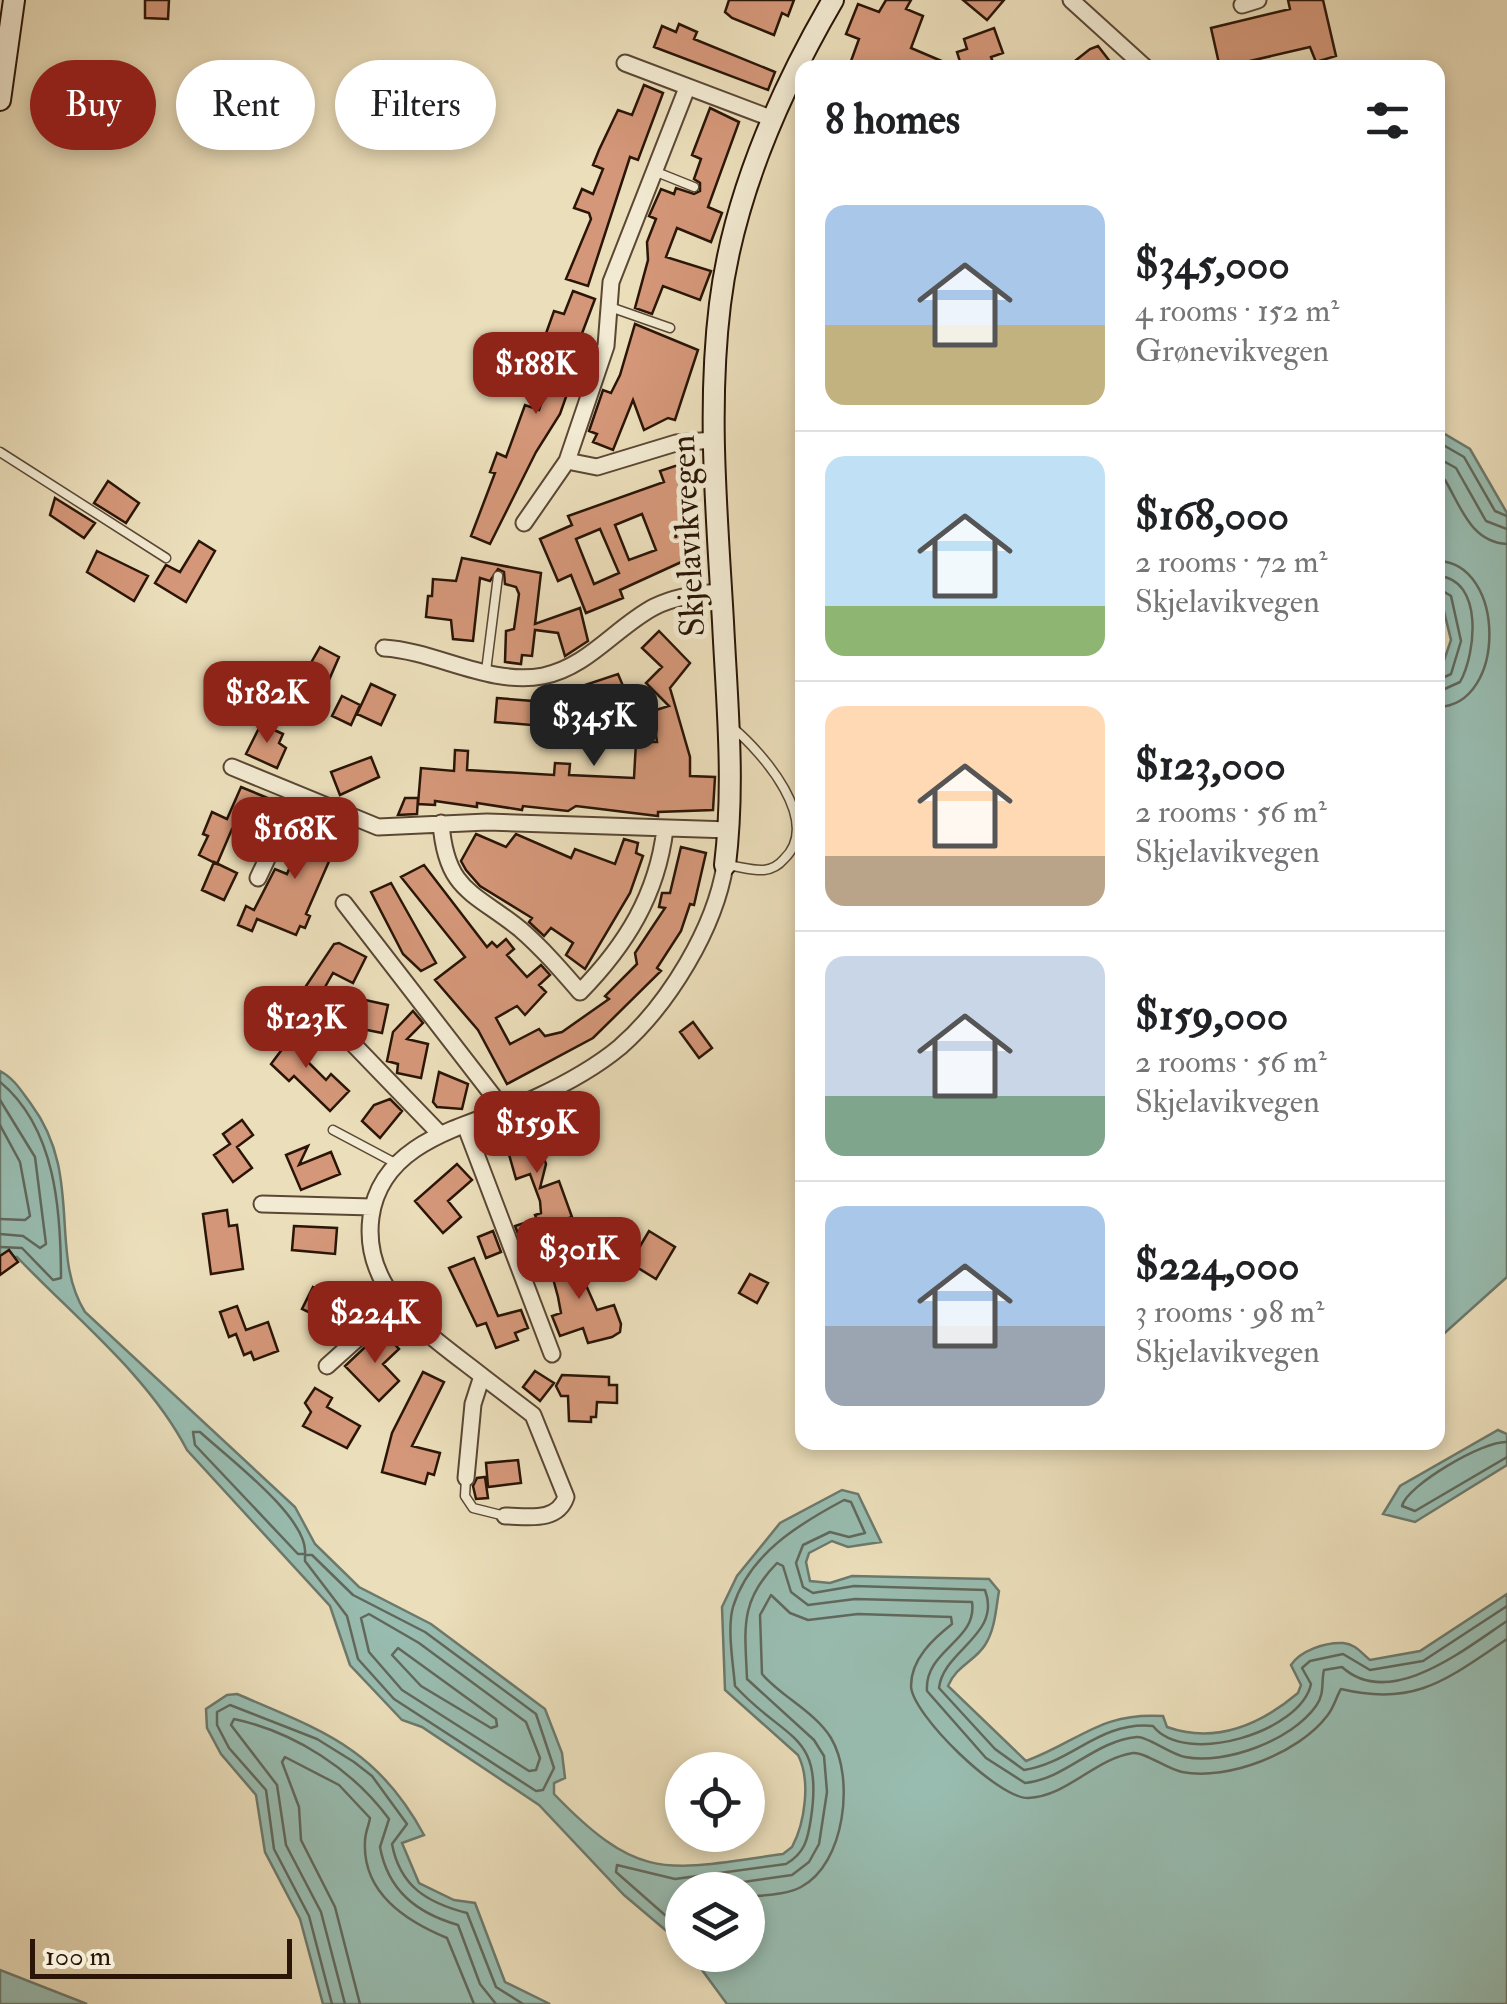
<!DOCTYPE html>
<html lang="en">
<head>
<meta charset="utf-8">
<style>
  body { margin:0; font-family:"IM FELL Double Pica",serif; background:#f2f2f2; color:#202124; height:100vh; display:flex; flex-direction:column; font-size:38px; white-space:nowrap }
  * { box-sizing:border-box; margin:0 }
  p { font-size:32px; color:#757577 }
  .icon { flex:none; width:55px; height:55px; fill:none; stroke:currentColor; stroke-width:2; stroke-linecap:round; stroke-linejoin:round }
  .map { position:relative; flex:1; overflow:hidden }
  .panel { position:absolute; left:795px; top:60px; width:650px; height:1390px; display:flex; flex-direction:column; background:#fff; border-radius:20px; box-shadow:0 5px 15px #0003 }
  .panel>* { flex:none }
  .banner { position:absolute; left:30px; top:60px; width:615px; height:90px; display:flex; gap:20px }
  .tools { position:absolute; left:665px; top:1752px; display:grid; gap:20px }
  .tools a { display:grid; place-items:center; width:100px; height:100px; border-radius:50%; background:#fff; box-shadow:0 5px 15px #0003; font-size:50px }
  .scale { position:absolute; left:30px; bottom:25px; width:262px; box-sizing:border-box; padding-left:10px; border:5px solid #2a1507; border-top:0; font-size:28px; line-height:35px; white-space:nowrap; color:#2a1507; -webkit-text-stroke:8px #f2ead2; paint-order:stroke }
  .price { position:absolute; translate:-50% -85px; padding:0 22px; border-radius:20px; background:#8f2418; color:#fff; font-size:32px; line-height:65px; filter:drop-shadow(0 2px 5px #0008) }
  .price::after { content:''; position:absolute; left:50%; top:60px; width:30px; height:22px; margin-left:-15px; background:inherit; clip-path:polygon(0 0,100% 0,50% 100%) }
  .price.active { background:#222; color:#fff }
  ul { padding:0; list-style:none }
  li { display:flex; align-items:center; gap:30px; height:250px; padding:0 30px }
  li+li { border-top:2px solid #e0e0e0 }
  li span { display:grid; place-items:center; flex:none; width:280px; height:200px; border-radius:20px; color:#555 }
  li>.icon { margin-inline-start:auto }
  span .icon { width:120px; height:120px; fill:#fffc; stroke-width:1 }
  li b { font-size:42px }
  h2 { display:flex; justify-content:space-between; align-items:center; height:120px; padding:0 30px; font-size:42px }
  .chip { padding:0 35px; border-radius:45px; background:#fff; box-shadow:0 5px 15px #0003; font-size:35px; line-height:90px }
  .chip.active { background:#8f2418; color:#fff }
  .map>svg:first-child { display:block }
  .water { fill:#98bcb0; stroke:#6c796c; stroke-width:2.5 }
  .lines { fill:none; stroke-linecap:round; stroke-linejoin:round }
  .shore { stroke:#61685c; stroke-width:2.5 }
  .building { fill:#d49779; stroke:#2a1507; stroke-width:2.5; fill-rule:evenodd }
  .lane-casing { stroke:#5a4734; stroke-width:11 }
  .street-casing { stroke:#5a4734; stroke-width:19 }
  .secondary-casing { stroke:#2a1507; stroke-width:24 }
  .lane { stroke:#f2ead2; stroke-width:8 }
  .street { stroke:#f2ead2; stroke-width:15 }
  .secondary { stroke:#f2ead2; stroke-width:20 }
  .labels { text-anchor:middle; stroke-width:10; stroke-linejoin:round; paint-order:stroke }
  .street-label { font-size:35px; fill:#2a1507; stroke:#f2ead2 }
</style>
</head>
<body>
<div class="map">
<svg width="1507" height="2004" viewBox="0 0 1507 2004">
  <rect width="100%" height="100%" fill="#ebdeba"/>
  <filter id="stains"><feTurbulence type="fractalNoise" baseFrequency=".002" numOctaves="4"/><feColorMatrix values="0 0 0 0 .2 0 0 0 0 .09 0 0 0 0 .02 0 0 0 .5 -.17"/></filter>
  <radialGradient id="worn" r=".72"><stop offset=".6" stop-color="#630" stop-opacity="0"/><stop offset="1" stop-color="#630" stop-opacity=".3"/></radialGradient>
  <!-- water -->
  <path class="water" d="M1438,430L1470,449L1507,513V1277L1438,1339V678L1451,640L1438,587Z
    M0,1071C14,1078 22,1092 31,1104C84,1175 48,1253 85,1312L295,1507L315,1544L359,1587L431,1624L545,1709L562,1753L565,1778L554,1783V1794C641,1884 667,1870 783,1854L792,1847C805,1823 811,1780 798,1755L725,1690L722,1607L737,1576L780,1523L842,1490L858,1494L881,1542L848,1547L832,1541L809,1553L806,1562L810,1581L830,1583L852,1576L989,1579L999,1591C996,1608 995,1630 985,1645C975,1661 956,1666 948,1686L1026,1761C1080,1741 1100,1712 1163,1716L1167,1727C1215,1744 1260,1725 1298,1693L1301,1685L1291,1665C1300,1651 1325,1642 1343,1643C1356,1644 1362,1654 1370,1660L1420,1651L1507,1594V2004H727L691,1955H748V1890H682V1944L624,1895L539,1805L422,1727L402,1720L350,1665L330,1606L187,1450C149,1376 74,1317 17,1257H0Z
    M1498,1430L1507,1434V1465L1415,1522L1383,1514L1400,1486Z
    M237,1694C323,1731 377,1748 424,1835L402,1843L419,1883L454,1900L475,1903L505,1982L550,2004H323L300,1919L265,1852L256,1795L221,1754L207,1728L206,1709L227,1695Z
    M0,1970L87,2004H0Z"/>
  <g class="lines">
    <!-- shore -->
    <path class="shore" d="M1438,442L1464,457L1495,511L1507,516
      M1438,458L1456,468L1486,521L1507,529
      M1438,476L1445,480C1461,507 1471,542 1507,544
      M1438,561C1506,563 1507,705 1438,707
      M1438,576C1484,579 1476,654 1460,682L1438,692
      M1438,588L1451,596L1461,641L1451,674L1438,680
      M0,1082C56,1128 61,1212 61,1278L53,1280L22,1248L0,1247
      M0,1100L35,1157L46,1244L40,1248L23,1236L0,1234
      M0,1125L20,1162L30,1216L25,1220L0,1219
      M193,1432H200C226,1456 309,1518 305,1554H298L195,1445Z
      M1507,1442C1485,1440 1407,1485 1402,1506L1415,1511L1507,1457
      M305,1555H312L353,1595L425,1632L536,1714L554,1768L543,1790L536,1791L394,1699L358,1659L347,1616L305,1561Z
      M369,1614L419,1643L526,1722L540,1758L536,1770L529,1771L402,1690L369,1652L361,1618Z
      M398,1648L496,1719L497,1726L491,1728L421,1686L392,1655Z
      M688,1890L792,1875L809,1862L819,1844L827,1792L824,1756L814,1740L747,1679C745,1628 739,1602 777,1563L783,1566L791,1592L808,1605L855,1599L972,1602C978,1641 924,1650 927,1691L986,1758L1025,1783C1066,1779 1094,1741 1137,1737C1147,1736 1170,1754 1185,1757C1226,1765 1292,1740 1316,1706C1325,1694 1321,1682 1324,1670L1342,1667C1390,1711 1466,1648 1507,1621
      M748,1897C764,1895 786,1895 801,1887C845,1864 855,1778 831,1738C815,1712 782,1697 762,1674L760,1615L771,1595L790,1613L808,1620L858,1614L951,1617L952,1624C933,1639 911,1659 911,1686C912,1715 999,1799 1028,1798C1068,1796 1094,1759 1133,1753C1145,1752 1167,1769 1182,1772C1228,1781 1299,1753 1327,1716C1334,1708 1336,1697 1341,1689C1416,1707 1447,1679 1507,1639
      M682,1930L616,1872L617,1865L675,1879L786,1864C805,1853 808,1839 811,1818C824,1732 785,1741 735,1686C733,1663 727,1628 733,1607C749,1554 799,1524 844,1500L851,1502L865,1533L849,1537L830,1532L803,1545L796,1563L803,1587L813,1593L854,1586L985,1590C1002,1635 943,1650 939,1688L995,1749L1024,1770C1072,1763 1099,1721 1153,1726C1185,1767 1301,1732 1311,1684L1302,1668L1310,1661L1343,1654L1370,1670L1423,1661L1507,1606
      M332,2004L309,1916L274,1849L266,1790L229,1748L217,1725V1712L230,1705L317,1739L354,1762L372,1776L407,1824L392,1844C400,1887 428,1903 467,1913L496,1987L523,2004
      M345,2004L321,1912L286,1845L277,1785L231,1725L234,1719C295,1732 353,1770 389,1819L380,1847C388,1891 417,1913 458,1925L480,1984L496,2004
      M360,2004L335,1907L301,1840L299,1807L282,1762L285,1757L339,1785L370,1818C369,1825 365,1833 365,1841C362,1893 406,1921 447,1938L474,2004"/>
  </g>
  <!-- building -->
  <path class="building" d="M145,0H169L168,19L145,18Z
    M729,0H794L788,16L782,13L774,35L732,18L725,12Z
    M886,0H911L906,9L923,16L911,48L958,68H869L851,61L859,39L846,34L858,4L879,12Z
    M963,0H1004L987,20Z
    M1288,0H1323L1336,56L1316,62L1310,47L1220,68L1211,28L1290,9Z
    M679,24L697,32L694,39L775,72L768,90L654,47L662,26L676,32Z
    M994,28L1003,53L991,57L995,68H962L957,52L967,49L964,39Z
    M1098,46L1115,68H1066L1090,49Z
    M644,85L663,93L638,160L630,157L588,286L566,279L591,219L589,213L574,208L582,189L593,194L603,169L593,165L599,150L618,110L632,115Z
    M710,108L739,122L708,207L722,213L711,242L677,228L666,257L711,271L700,300L663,286L652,314L635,308L648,260L647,242L656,219L649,216L661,189L674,194L676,188L694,194L700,191V183L694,179L701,159L692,155Z
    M573,291L595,299L578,344L584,346L560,414L536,452L490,544L471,536L495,473L490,472L497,453L506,457L525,405L539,410L562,346L544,339L554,311L564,314Z
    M635,324L698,350L675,420L668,418L644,430L633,400L613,450L593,442L597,434L589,431L603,390L611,393L620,375Z
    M693,460L697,475L690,477L696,500L681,505L701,553L620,590L623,598L586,613L571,575L558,581L540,539L572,525L568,516L664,482L660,471ZM642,514L656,550L629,560L615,525ZM600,529L619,573L594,584L576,539Z
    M108,481L139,503L126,523L94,503Z
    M55,498L95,523L84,538L50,515Z
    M199,541L215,551L186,602L155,583L166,565L180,572Z
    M97,551L148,576L134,601L87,572Z
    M462,558L541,573L535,624L580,608L588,641L565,656L558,633L535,630L532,656L522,655L521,664L505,662L506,631L514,629L519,594L516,587L505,584L504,572L498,569L490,581L480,578L473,641L453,639L451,620L426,617L428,596H432L433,579L456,581Z
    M659,631L690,663L670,688L690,757V776L715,777L713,810L658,812V816L576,806L568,811L523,806L522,810L477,803V807L435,801V805L418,804L421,768L454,771L455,750L468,751L467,770L554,775L555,763L570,764L569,775L634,778L636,742H657L653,711L669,706L646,683L662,667L642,648Z
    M320,647L339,657L322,696L299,684Z
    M618,674L626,693L587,708L579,687Z
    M371,684L395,695L381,725L357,714Z
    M342,696L360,705L351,725L332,716Z
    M497,698L545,702L543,726L495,722Z
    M261,724L283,734L279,743L286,748L277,768L246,754Z
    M371,757L379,777L340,795L331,772Z
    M241,787L270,799L261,820L254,818L247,835L232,829L217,864L199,855L208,836L203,834L212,812L227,819Z
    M405,798H418L417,814L398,815Z
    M311,821L341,834L306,914L310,916L305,928L300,926L296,935L257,919L252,931L238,925L246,906L254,910L275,869L287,874L297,850L286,845L293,829L305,834Z
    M476,834L506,847L516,834L571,858L575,849L615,864L624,839L638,843L636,853L643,856L630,893L585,969L566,955L573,943L551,928L544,936L529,922L532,918L480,886L466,870L461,861Z
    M681,847L706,853L694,905L690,904L681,931L657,968L661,971L593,1038L507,1084L478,1030L435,980L465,957L401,877L424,865L487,947L492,942L497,947L506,939L514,949L507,955L527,977L541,965L550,975L539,985L546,992L525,1015L517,1006L496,1018L510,1044L539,1029L545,1036L562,1032L609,999L605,996L637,964L635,953L665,908L659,907L662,893H670Z
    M214,862L237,873L224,900L202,890Z
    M391,883L436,963L421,971L403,954L371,892Z
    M339,943L366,957L353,983L333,973L321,994L306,986L334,944Z
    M356,998L388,1005L382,1033L357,1028L354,1020L344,1018Z
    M413,1011L423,1023L407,1039L428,1044L421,1078L397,1073L398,1064L387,1061L393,1032Z
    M289,1022L301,1033L290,1044L326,1080L331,1074L349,1091L330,1111L294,1076L289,1081L271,1064L283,1048L275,1040Z
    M693,1022L712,1048L699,1058L680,1032Z
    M439,1072L468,1084L462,1109L437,1107L433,1102Z
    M390,1099L402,1111L380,1138L362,1121L374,1105Z
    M242,1120L253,1135L237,1147L252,1168L233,1182L214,1155L230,1144L223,1134Z
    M533,1127L546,1164L540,1188L559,1181L572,1217L540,1228L535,1215L541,1213L540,1201L530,1174L516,1179L504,1137Z
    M308,1146L299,1165L331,1152L340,1174L301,1190L286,1155Z
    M457,1164L472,1180L448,1201L461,1217L443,1233L415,1201Z
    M227,1210L229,1226L237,1225L243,1269L211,1274L203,1214Z
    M533,1220L541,1243L524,1249L515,1226Z
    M294,1226L337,1228L335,1254L292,1250Z
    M493,1231L501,1252L486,1258L478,1237Z
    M649,1231L675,1247L656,1279L630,1263Z
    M570,1249L597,1310L614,1305L621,1324L620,1332L612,1337L588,1343L583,1328L560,1336L552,1316L561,1313L558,1297L547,1256Z
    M9,1250L18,1262L0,1275V1256Z
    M474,1258L498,1316L521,1310L528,1328L515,1333L518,1340L496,1348L486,1323L477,1326L449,1268Z
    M750,1274L768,1283L757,1303L739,1293Z
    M313,1287L343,1303L328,1334L312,1326L317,1316L302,1309Z
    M237,1306L246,1330L268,1322L278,1351L254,1360L251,1352L244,1355L236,1334L229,1337L220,1312Z
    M382,1331L399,1349L383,1364L399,1381L379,1401L345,1366Z
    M535,1371L554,1383L540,1401L523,1387Z
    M423,1372L444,1382L412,1446L440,1453L434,1475L428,1473L425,1484L382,1472L392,1433Z
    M562,1375L609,1377V1385H617V1403L597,1402L596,1417H591V1422L569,1421L568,1396H561L556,1386Z
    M315,1388L332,1398L327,1407L360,1426L347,1448L303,1426L311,1412L305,1403Z
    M518,1460L521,1483L488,1487L486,1463Z
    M485,1477L488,1498L476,1499L473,1486L477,1478Z"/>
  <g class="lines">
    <!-- lane casing -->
    <g class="lane-casing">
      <path id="lane" d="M654,171L694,187
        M610,307L670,328
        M0,452L166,558
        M486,671L498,576
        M725,865C738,866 752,871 764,870C773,869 779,865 784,859C823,822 763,753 733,728
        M333,1130L397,1164
        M466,1478L465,1496L473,1508L505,1516"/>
    </g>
    <!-- street casing -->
    <g class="street-casing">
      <path id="street" d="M1071,0L1146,68
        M1242,5L1258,0
        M625,63L773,119
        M567,461L597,467L676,443L713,440
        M524,523L567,461L606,346L611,282L687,88
        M384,648C436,651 489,686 543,676C588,667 616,627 654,607C674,597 700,593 722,592
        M232,767L378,827L487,822L730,830
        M441,823C446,891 474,892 520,929C542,948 561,970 580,992C626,945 657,895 665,829
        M258,878L297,795
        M344,903L504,1110
        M329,1019L440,1134
        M465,1125L552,1354
        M262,1204L372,1207
        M327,1366L397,1303
        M482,1376C430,1335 361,1293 371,1217C382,1137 475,1125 535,1098C563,1085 596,1067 620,1047C669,1004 715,928 725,865
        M466,1478L473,1404L482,1376L533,1415L566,1497C557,1523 527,1516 505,1516"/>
    </g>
    <!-- secondary casing -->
    <g class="secondary-casing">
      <path id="secondary" d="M0,100L14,0
        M725,865C735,783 727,704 723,622C717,516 707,410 720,304C733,198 780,91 833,0"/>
    </g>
    <!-- lane -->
    <use href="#lane" class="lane"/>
    <!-- street -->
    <use href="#street" class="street"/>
    <!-- secondary -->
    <use href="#secondary" class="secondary"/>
  </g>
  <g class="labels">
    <!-- street labels -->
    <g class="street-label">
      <text transform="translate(687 536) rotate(-93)" y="12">Skjelavikvegen</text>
    </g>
  </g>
  <rect width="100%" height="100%" filter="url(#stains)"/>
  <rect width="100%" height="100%" fill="url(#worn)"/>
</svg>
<div class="tools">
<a><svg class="icon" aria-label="locate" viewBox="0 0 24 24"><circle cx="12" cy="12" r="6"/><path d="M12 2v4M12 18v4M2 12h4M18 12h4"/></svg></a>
<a><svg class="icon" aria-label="layers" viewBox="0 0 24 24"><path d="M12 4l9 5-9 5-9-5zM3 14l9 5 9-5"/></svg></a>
</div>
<div class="scale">100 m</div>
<b class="price" style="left:536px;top:417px">$188K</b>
<b class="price" style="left:267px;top:746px">$182K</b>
<b class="price active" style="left:594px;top:769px">$345K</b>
<b class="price" style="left:295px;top:882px">$168K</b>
<b class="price" style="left:306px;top:1071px">$123K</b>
<b class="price" style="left:537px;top:1176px">$159K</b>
<b class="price" style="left:579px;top:1302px">$301K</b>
<b class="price" style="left:375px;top:1366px">$224K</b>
<div class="banner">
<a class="chip active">Buy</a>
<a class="chip">Rent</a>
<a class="chip">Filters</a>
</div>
<section class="panel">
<h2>8 homes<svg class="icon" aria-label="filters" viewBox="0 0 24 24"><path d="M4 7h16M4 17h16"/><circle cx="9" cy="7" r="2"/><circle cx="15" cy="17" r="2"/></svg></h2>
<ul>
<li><span style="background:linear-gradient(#a9c7e8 60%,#c2b280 0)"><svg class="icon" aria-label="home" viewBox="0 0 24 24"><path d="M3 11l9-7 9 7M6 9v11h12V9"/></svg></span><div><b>$345,000</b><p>4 rooms · 152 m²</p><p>Grønevikvegen</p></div></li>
<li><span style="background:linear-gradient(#bfe0f5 75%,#8fb573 0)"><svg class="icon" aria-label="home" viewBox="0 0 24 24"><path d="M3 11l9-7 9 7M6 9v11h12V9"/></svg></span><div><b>$168,000</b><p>2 rooms · 72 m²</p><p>Skjelavikvegen</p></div></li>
<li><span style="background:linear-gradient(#ffd9b3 75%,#b9a48a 0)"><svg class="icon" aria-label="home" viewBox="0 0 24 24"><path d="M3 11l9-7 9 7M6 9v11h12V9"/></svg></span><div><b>$123,000</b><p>2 rooms · 56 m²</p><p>Skjelavikvegen</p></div></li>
<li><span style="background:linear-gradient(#c9d6e8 70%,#7fa58c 0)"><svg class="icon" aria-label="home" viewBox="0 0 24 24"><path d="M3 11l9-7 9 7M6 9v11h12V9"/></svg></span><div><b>$159,000</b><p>2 rooms · 56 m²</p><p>Skjelavikvegen</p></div></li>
<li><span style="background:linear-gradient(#a9c7e8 60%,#9aa5b1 0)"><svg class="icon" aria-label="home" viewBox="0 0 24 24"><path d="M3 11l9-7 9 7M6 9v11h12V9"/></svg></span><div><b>$224,000</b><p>3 rooms · 98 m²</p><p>Skjelavikvegen</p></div></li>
</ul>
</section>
</div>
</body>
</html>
